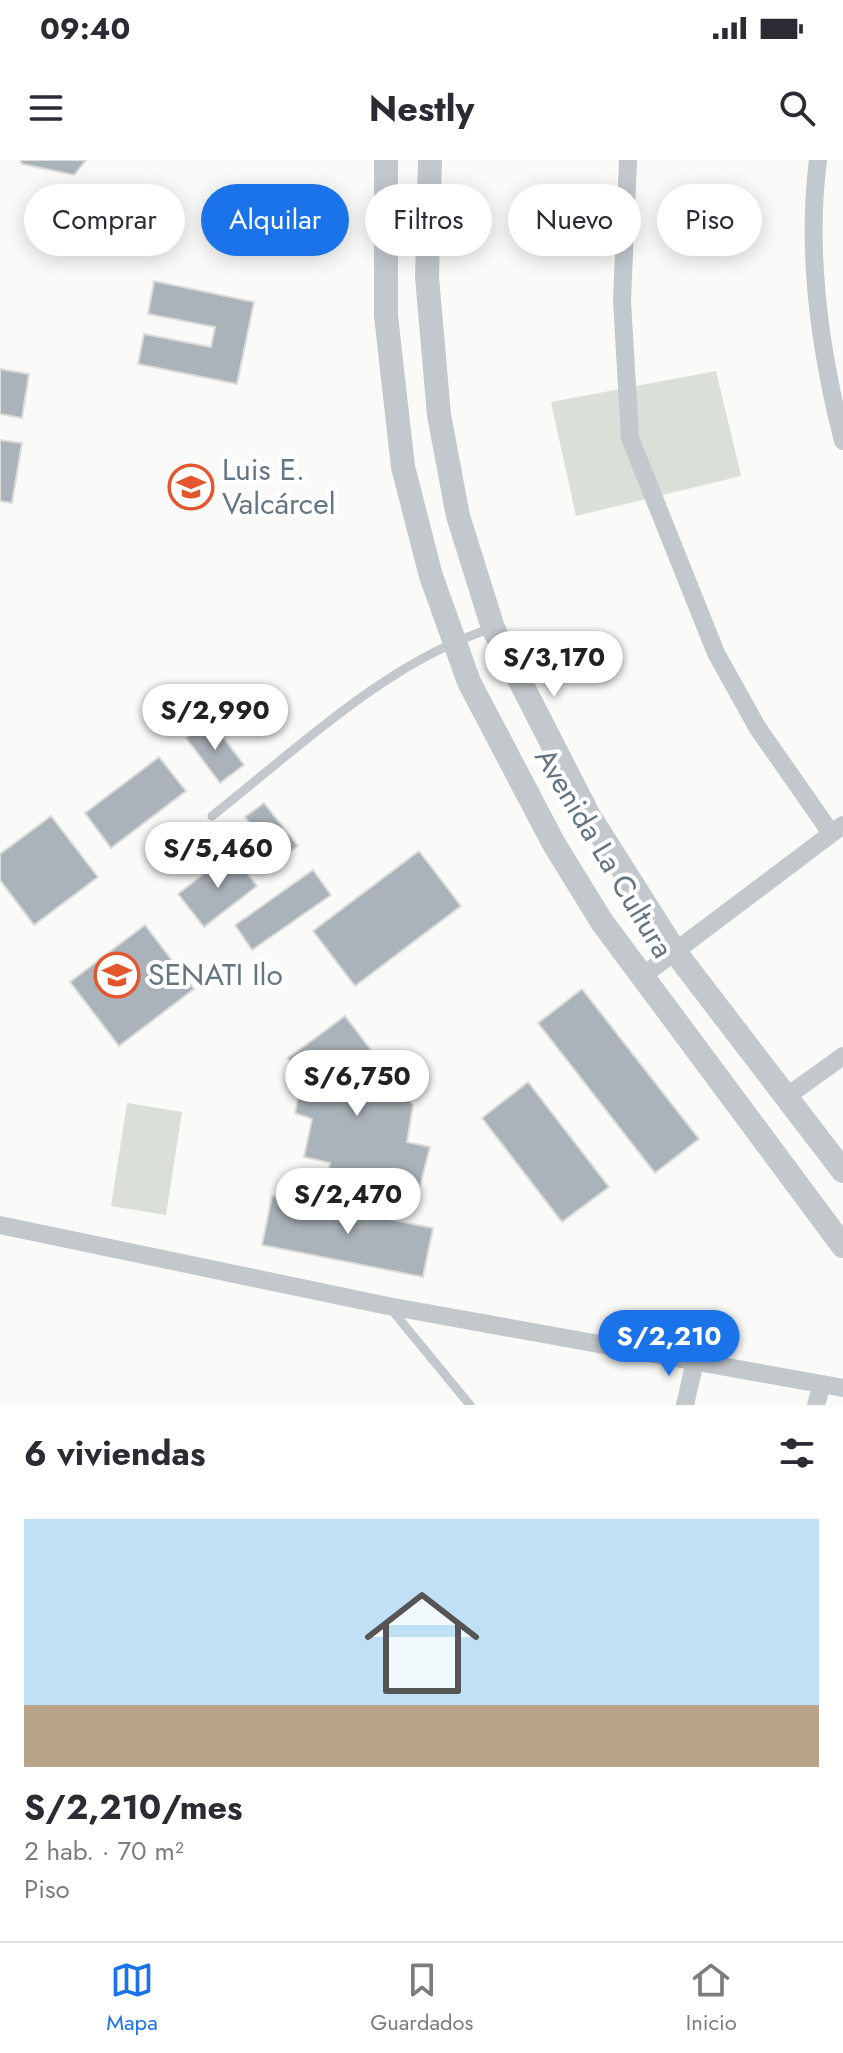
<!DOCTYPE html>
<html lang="es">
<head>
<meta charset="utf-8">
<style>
  body { margin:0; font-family:Jost,sans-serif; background:#f7f7f7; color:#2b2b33; height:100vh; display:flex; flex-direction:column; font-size:30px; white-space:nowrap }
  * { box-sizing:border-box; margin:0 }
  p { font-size:26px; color:#7c7c81 }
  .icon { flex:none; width:44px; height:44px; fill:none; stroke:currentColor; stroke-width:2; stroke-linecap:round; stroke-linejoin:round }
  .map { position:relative; height:1245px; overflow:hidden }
  .details { display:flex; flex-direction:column; background:#fff; flex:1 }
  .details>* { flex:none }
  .hud { position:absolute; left:24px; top:24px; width:796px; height:72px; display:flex; gap:16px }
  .price { position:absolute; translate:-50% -68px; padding:0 18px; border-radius:28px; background:#fff; color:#222; font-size:26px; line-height:52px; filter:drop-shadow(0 2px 4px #0008) }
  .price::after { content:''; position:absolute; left:50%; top:48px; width:24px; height:18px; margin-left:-12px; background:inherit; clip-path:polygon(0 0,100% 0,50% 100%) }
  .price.current { background:#1a73e8; color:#fff }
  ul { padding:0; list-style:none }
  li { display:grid; align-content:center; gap:16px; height:424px; padding:0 24px }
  li span { display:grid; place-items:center; height:248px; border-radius:0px; color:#555 }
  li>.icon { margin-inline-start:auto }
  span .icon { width:144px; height:144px; fill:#fffc; stroke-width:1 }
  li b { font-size:34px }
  h2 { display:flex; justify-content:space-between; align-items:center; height:96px; padding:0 24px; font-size:34px }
  .chip { padding:0 28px; border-radius:36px; background:#fff; box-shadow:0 4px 20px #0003; font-size:28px; line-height:72px }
  .chip.current { background:#1a73e8; color:#fff }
  .status { display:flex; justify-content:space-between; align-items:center; height:56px; padding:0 40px; background:#fff; direction:ltr }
  .status svg { height:22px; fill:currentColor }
  header { display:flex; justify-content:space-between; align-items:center; height:104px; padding:0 24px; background:#fff; font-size:36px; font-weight:700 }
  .dock { display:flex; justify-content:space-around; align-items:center; height:112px; border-top:2px solid #e1e1e2; background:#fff; font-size:22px; color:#7c7c81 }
  .dock a { display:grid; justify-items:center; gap:4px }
  .dock .current { color:#1a73e8 }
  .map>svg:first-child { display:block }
  .green { fill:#dadfd7 }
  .building { fill:#aab3b9; stroke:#dcdcda; stroke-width:2 }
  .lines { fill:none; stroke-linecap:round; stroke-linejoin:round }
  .service { stroke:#c3c8cc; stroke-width:9 }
  .minor { stroke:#c3c8cc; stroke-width:18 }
  .tertiary { stroke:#c3c8cc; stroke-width:24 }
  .labels { text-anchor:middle; stroke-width:8; stroke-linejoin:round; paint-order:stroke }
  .poi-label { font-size:30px; fill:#657683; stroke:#fff; text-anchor:start }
  .street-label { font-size:30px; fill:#657683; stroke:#fff }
</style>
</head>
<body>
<div class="status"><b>09:40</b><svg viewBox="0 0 49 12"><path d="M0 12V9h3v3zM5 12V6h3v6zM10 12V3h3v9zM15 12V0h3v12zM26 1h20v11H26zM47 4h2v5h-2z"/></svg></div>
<header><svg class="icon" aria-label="menu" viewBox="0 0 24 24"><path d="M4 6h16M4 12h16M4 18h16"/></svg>Nestly<svg class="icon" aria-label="search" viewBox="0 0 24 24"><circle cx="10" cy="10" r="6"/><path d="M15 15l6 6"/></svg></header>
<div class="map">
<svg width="843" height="1245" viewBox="0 0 843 1245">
  <rect width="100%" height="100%" fill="#fafaf8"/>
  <!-- green -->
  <path class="green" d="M716,211L741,316L576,356L551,242Z
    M127,943L182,952L166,1055L111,1046Z"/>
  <!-- building -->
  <path class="building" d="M20,0H86L74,15L22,4Z
    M154,121L254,142L237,224L138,204L144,174L211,187L215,167L148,154Z
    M0,209L29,214L22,258L0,254Z
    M0,280L22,283L12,343L0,341Z
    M210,560L244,605L220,623L186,578Z
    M159,597L186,631L111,688L85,653Z
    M264,643L298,686L279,700L245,657Z
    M51,656L98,717L34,765L0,720V694Z
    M419,691L461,746L355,826L313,771Z
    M231,693L257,726L204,767L178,734Z
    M313,710L331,735L252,790L235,765Z
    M145,765L194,829L119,886L70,822Z
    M582,829L699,979L655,1013L538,863Z
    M345,856L413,945L407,982L430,987L416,1042L363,1033L361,1042L324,1033L330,1003L304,997L312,959L295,953L301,924L288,898Z
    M528,922L609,1027L562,1062L482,958Z
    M272,1036L433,1068L423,1117L262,1085Z"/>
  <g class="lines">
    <!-- service -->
    <path class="service" d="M212,656C296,590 388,501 490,469
      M391,1149L470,1245"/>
    <!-- minor -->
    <path class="minor" d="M628,0L622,141L630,278L716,493L757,567L831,673
      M818,0C806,93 820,191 843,281
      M641,817L843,665
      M786,937L843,896
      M0,1065L388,1146L843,1228
      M685,1245L695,1201
      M816,1245L822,1224"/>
    <!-- tertiary -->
    <path class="tertiary" d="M386,0V156L403,307L431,416L469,522L554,684L602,762L843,1086
      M430,0L427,117L439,255L458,356L493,468L589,656L676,793L843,1011"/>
  </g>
  <!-- icons -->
  <defs>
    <g id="school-ring" transform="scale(2.3)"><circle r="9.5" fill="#fff" stroke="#e4572e" stroke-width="1.5"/><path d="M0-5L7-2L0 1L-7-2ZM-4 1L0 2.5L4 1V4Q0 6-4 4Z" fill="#e4572e"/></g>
    <g id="university-ring" transform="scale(2.3)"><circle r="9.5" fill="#fff" stroke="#e4572e" stroke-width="1.5"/><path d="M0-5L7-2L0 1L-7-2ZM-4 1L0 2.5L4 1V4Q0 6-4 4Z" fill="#e4572e"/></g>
  </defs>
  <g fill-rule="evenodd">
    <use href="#school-ring" x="191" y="327"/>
    <use href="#university-ring" x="117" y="815"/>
  </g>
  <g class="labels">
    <!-- poi labels -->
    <g class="poi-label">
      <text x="222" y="320">Luis E.<tspan x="222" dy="34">Valcárcel</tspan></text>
      <text x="148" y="825">SENATI Ilo</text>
    </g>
    <!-- street labels -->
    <g class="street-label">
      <text transform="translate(604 693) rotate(59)" y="10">Avenida La Cultura</text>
    </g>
  </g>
</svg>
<b class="price" style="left:554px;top:539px">S/3,170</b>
<b class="price" style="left:215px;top:592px">S/2,990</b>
<b class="price" style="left:218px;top:730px">S/5,460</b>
<b class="price" style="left:357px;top:958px">S/6,750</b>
<b class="price" style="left:348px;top:1076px">S/2,470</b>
<b class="price current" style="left:669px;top:1218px">S/2,210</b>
<div class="hud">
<a class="chip">Comprar</a>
<a class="chip current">Alquilar</a>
<a class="chip">Filtros</a>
<a class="chip">Nuevo</a>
<a class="chip">Piso</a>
</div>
</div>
<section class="details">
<h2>6 viviendas<svg class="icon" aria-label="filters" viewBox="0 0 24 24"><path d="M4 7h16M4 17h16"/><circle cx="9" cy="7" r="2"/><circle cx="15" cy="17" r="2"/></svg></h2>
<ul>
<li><span style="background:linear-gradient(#bfe0f5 75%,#b9a48a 0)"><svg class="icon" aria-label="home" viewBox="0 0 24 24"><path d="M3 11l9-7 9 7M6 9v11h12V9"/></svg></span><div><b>S/2,210/mes</b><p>2 hab. · 70 m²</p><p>Piso</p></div></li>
</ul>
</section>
<nav class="dock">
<a class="current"><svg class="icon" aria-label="map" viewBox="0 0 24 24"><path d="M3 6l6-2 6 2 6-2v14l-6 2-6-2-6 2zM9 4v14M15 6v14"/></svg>Mapa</a>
<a><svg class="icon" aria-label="saved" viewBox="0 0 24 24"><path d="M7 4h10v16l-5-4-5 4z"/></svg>Guardados</a>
<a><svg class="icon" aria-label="home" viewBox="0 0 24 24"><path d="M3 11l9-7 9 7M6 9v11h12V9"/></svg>Inicio</a>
</nav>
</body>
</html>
